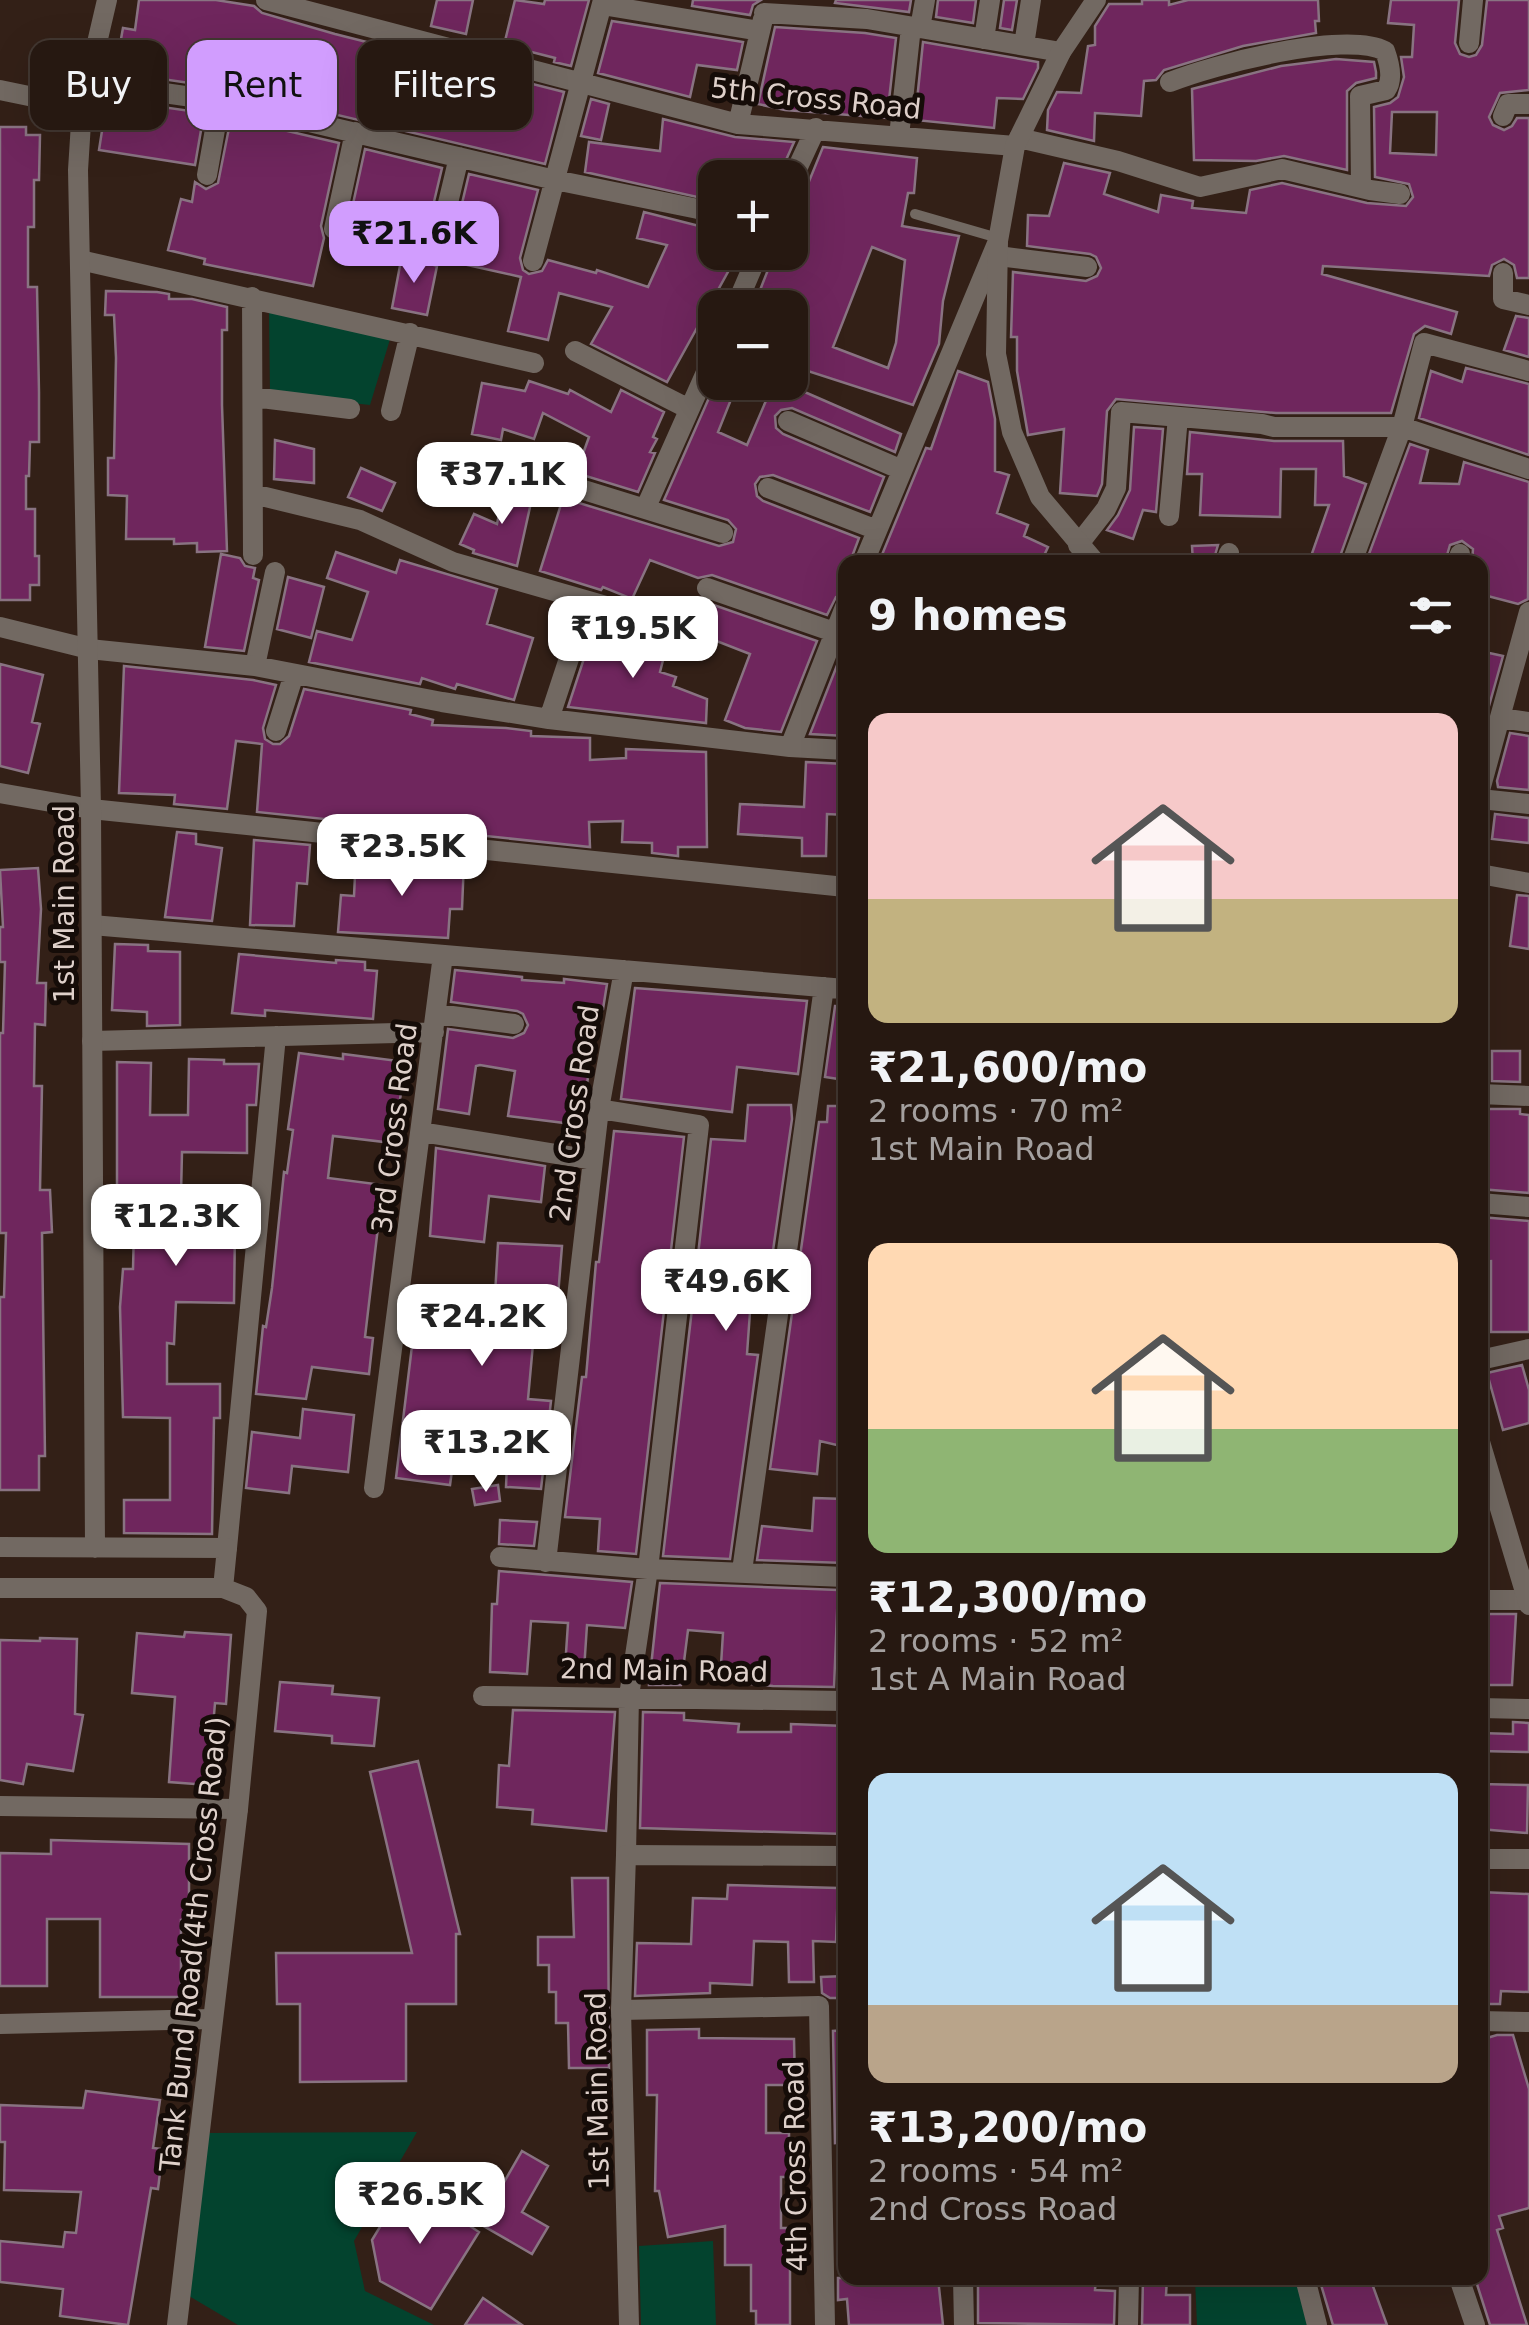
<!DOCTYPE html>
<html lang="en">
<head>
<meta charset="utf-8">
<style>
  body { margin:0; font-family:"DejaVu Sans",sans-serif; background:#2e211a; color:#f1f3f6; height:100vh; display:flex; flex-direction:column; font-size:38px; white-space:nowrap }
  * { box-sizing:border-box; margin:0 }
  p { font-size:32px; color:#a4a09f }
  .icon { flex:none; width:55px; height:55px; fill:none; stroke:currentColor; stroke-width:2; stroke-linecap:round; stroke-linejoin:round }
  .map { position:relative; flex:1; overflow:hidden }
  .panel { position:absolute; left:838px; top:555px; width:650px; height:1730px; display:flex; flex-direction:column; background:#261811; border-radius:20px; box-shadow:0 10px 40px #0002,0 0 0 2px #423731 }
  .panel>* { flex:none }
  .hud { position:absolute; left:30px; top:40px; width:658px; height:90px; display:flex; gap:20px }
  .buttons { position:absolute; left:698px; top:160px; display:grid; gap:20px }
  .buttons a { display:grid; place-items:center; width:110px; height:110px; border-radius:20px; background:#261811; box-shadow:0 10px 40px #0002,0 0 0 2px #423731; font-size:50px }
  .price { position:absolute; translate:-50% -85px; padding:0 22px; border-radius:20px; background:#fff; color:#222; font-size:32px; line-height:65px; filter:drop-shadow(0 2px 5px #0008) }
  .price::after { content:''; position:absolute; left:50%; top:60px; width:30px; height:22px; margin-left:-15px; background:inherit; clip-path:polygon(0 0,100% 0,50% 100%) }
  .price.active { background:#d19dfe; color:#111 }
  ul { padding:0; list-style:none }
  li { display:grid; align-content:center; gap:20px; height:530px; padding:0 30px }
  li span { display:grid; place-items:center; height:310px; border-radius:20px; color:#555 }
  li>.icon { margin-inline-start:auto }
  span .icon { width:180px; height:180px; fill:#fffc; stroke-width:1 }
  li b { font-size:42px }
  h2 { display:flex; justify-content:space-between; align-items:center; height:120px; padding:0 30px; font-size:42px }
  .chip { padding:0 35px; border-radius:20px; background:#261811; box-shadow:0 10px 40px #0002,0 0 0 2px #423731; font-size:35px; line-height:90px }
  .chip.active { background:#d19dfe; color:#111 }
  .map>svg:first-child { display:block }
  .green { fill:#03432e }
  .building { fill:#6f265d; stroke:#897382; stroke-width:2.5; fill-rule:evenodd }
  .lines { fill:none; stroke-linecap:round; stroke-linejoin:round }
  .service { stroke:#726962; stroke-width:10 }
  .minor { stroke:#726962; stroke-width:20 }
  .tertiary { stroke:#726962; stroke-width:20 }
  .labels { text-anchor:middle; stroke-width:10; stroke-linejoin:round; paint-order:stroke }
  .street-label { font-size:28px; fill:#ded0ca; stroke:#150c08 }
</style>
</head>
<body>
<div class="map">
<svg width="1529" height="2325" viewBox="0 0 1529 2325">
  <rect width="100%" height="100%" fill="#332017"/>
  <!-- green -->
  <path class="green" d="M269,310L391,336L370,405L270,394Z
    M417,2132L354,2241L365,2291L434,2325H238L189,2296L208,2133Z
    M713,2241L716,2325H641L639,2246Z
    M1195,2278H1299L1309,2325H1197Z"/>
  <!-- building -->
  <path class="building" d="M139,0H216L254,6L262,13L335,34L564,92L545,164L223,88L115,72L123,28L135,30Z
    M437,0H473L466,34L431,26Z
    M515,0L544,4L545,0H589L571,66L554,62L555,58L504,45Z
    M693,0H761L753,5L750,15L692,6Z
    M836,0H911L909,12L835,3Z
    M938,0H976L973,23L936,17Z
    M1004,0H1017L1012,30L1000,28Z
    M1142,0H1169V5L1188,0H1318L1319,21H1315L1316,33L1243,46L1164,70L1156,80L1144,81L1141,116L1095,113L1094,141L1047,130L1048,110L1057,92L1081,93L1088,46L1095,45V26L1109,4H1142Z
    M1391,0H1459L1455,43L1460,54L1469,57L1476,55L1482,45L1487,0H1529V90L1500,93L1489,117L1493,125L1504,130L1512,126L1517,118H1529V278H1517L1514,265L1504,259L1492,265L1489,276L1323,266L1322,274L1457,312L1451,334L1425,326L1414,334L1391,413H1276L1116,399L1107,411L1102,484L1097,496L1060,493L1064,429L1028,435L1017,371V337H1011L1013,272L1086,281L1097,276L1101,268L1096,257L1090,254L1027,246L1028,215L1049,216L1064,163L1110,173L1104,194L1158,212L1161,195L1193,201L1192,208L1246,213L1250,190L1282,183L1367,203L1406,206L1413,197L1409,184L1375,177L1374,107L1390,103L1398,97L1404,77L1401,57H1412L1414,25L1388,23ZM1392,112H1437L1436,155L1390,153Z
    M612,21L743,42L737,70L697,65L690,97L598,73Z
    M775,27L865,33L896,38L887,118L785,110L758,104Z
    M923,42L1038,62V68L1023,99L997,98L994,128L915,120Z
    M1336,59L1374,62L1376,72V78L1356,83L1347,91V170L1284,156L1256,161L1194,160L1192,89L1281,66Z
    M107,99L204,113L195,165L99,150Z
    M591,99L609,104L601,140L581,136Z
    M231,118L339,143L321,226L324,238L313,286L204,264L205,259L168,250L181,199L192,202L195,182L206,189L218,183Z
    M663,119L735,137L794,142L778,178H715V201L585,172L589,142L660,151Z
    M0,127H26V135H40L39,180H34V227H28V287H37L39,392V442H30L29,476H26V509H35V556H39V585H30V600H0Z
    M823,147L917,158L914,193H908L902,226L959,236L943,301L939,344L913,405L808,371L800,390L901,434L895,452L792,408L781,410L775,416L776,428L783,434L884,477L870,512L773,475L760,477L755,484L757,496L763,501L859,538L850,562H845V594L836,597L827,615L712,575L698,578L650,560L632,599L603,587L601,590L540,571L563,498L719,546L733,542L736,529L728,520L664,500L716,382H738L718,432L747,445L774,382H790V308H753L775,252H790V228ZM872,247L905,260L896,343L888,368L833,347Z
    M365,149L442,168L428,227L389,218L383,244L346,236Z
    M469,174L538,190L520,258L523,270L529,274L542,271L548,260L596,273L597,270L648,287L667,245L637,238L644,212L715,230V252H739L667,382L591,344L612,307L559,293L548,340L508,331L521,277L454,262L461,235L455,233Z
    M402,255L437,266L427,315L392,308Z
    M106,291L157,292L169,294V299H192L227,307V330H222V405L227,551L197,552V543L174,544V539H126L127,496L108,495V458H114L116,358L114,315H105Z
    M1516,316L1529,318V357L1504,350Z
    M1466,368L1529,384V455L1419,418L1431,371L1462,382Z
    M958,371L988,382L995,419V471L1009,475L997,513L1028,525L1024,536L1048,547L1041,562H879L926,448L931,449Z
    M529,381L568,394L570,390L611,412L621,390L664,412L653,437L657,439L650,452L655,453L638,492L576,473L589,437L543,413L534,439L503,429L501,440L472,434L482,383L525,391Z
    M1134,427L1163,429L1156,512L1143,510L1133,539L1107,530L1118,515L1130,490Z
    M1190,432L1274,441H1343L1344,476L1366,484L1338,562H1309L1329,505H1315L1316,469H1281L1280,517L1200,515L1202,474H1187Z
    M275,440L314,449V483L274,479Z
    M1410,444L1428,450L1420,483L1459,484L1464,462L1529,482L1528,599L1518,604L1480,594V562H1472L1473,549L1462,541L1450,545L1445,562H1366Z
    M361,468L395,483L382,511L348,497Z
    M507,476L515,483L534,489L517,566L473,553L474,550L460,544L474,514L497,524Z
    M1218,545L1213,562H1193L1192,546Z
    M336,552L396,573L400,560L497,589L487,624L533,638L514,700L457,684L455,689L422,678L420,684L309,662L317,631L352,640L368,592L327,578Z
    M221,554L240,558L245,566L255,568L253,578L259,580L244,651L205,647Z
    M288,577L324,587L311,638L277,629Z
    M708,603L817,641L781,732L745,728L725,720L750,654L696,633Z
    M594,628L643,645L647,632L669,637L660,672L676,677L673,686L707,699L706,723L568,707Z
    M845,645V736L810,734Z
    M1480,651L1503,656L1480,738Z
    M0,664L43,675L32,722L40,724L28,773L0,766Z
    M124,666L253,680L276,685L263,728L265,739L273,744H280L289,736L304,689L411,710L410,714L433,720L432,725L506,728L531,731V736L590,738V760L626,758V749L706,752L707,847H678V856L652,853V843L622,842L623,821L589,822L590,847L257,812L262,744L236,741L227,809L174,804L175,795L119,793Z
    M1510,733L1529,736V790L1498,787L1497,781Z
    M806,762L845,764V815L827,814L826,856H802V838L738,834L740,804L804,807Z
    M1495,814L1529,818V843L1492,839Z
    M177,832L196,834V844L222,848L212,921L165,917Z
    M254,840L310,845L307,884L297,883L294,926L250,925Z
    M356,855L383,856L382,868L440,870L441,862L444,859L464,861L462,909H450L448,938L338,932L341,895L354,896Z
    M38,868L41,909L37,983H46L45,1025L35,1024L34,1086H42L40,1190H50L52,1232L42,1233L45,1456H39V1490H0V1297H4L6,1233H0V1033H3L5,962H0V927H3L0,870Z
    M1517,895L1529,896V949L1510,946Z
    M115,944L148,945V951L180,952V1025L147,1026V1012L112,1010Z
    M239,954L336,963V960L365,962V970L377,971L373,1019L265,1010V1016L232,1013Z
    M455,970L522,977V980L564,983V979L607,984L603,1009H598L581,1125L508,1116L515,1071L480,1065L476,1066L469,1114L438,1109L448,1029L513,1038L524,1033L528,1025L523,1014L517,1011L451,1002Z
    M635,988L807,1001L798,1074L737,1067L732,1112L621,1099Z
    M835,1006L845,1007V1080L825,1077Z
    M1492,1051H1520V1082L1492,1081Z
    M299,1053L343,1059V1054L406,1062L393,1143L333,1136L328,1178L383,1185L365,1337L373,1338L369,1374L312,1367L306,1399L256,1394L263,1326L266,1327L272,1288L284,1172L287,1173L293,1130L288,1129Z
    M189,1059L224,1060V1064H259L256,1105H247V1153L182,1152L181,1194H243V1226H235L234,1303L176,1302L174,1344L167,1343V1384H220V1418H214L212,1534L124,1533V1500H170V1418L123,1417L120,1307L123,1269H133L134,1228H117V1062L151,1063L150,1115H188Z
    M748,1105H791L792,1119L764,1313L750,1312L747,1354L758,1355L730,1559L663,1556L692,1309L714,1310L717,1265L697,1264L711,1139L745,1141Z
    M828,1106H845V1447L820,1441L817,1474L770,1469L819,1122H827Z
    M1481,1109H1520V1114L1529,1115V1193L1480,1189L1484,1148L1480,1147Z
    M614,1131L684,1137L636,1554L598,1551L600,1519L565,1517L582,1377H586L596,1262H599Z
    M436,1148L545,1166L541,1202L489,1196L484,1242L430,1236Z
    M1480,1217L1529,1221V1332H1491V1261L1480,1262Z
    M498,1243L562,1246L554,1346L533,1344L528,1399L551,1401L541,1489L506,1487L508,1439L457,1434L450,1485L396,1478L419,1288L495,1295Z
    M1522,1365L1529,1390V1423L1503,1430L1487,1373Z
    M303,1409L354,1415L348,1472L292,1466L289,1493L246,1488L252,1432L300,1438Z
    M498,1485L500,1501L475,1505L472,1489Z
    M814,1498L845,1499V1563L757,1560L762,1526L812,1531Z
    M500,1520L537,1522L534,1546L499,1544Z
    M499,1571L632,1582L625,1628L587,1625L584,1670L565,1668L568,1623L531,1621L527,1674L490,1672L492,1604H497Z
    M660,1583L838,1590L834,1687L773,1686L720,1681L723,1633L688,1630L681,1685H649Z
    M1480,1614H1516L1512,1685H1481Z
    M185,1632L231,1635L226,1704L215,1703L208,1785L169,1782L175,1697L132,1693L137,1633L184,1637Z
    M40,1638L77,1639L75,1714L83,1715L73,1771L27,1764L23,1784L0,1780V1640L40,1641Z
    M280,1682L333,1686L332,1694L379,1698L374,1746L332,1743V1736L275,1731Z
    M513,1710L615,1712L606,1831L532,1824L533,1810L497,1807L499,1765L509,1766Z
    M643,1712L684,1713V1720L739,1724L738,1732H791V1724L845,1726V1834L640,1828Z
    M1513,1722L1529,1723V1752L1480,1751V1733L1513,1734Z
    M418,1761L460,1934H456V2004H406V2081L300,2082V2004H277L276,1953H412L370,1772Z
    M1480,1784L1528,1785L1527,1833L1480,1829Z
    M51,1840L189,1844V1920H181V1997H100V1919H47V1986H0V1853L51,1854Z
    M572,1878H608L609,2068H569L568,2023H556V1992H549V1965H538V1937H574Z
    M728,1885L838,1888L836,1942L813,1941L814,1982H789L788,1942L754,1941L752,1985L710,1983V1993L635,1996L637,1943L691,1944L693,1898L727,1899Z
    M1480,1892L1529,1894V1992L1501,1991L1500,2004H1480Z
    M845,1976V1998H830L822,1993L821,1977Z
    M699,2029V2038L794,2039L795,2085H766V2133H789V2177H781V2228H790V2325H756V2311H751V2265H725V2226L668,2237L659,2191H655L657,2095H647V2030Z
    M845,2030V2142L835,2143L833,2031Z
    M1497,2035H1513L1529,2089V2208L1499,2216L1503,2228L1497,2230L1527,2325H1490L1475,2278H1480V2040Z
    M86,2091L160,2100L153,2148L163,2149L158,2189L151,2188L128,2325L60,2316L63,2289L0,2282V2241L63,2247L65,2232L76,2233L81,2192L4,2190L5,2142H0V2105L83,2108Z
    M522,2151L548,2166L522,2212L548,2227L532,2254L480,2224Z
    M406,2184L479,2232L431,2309L380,2281L372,2240Z
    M838,2278H938L943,2325H849L847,2299L838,2300Z
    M978,2278H1096L1095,2290L1115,2291L1114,2325L978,2323Z
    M1143,2278H1167L1166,2295H1190V2325H1142Z
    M1319,2278H1370L1387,2325H1333Z
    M483,2298L522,2325H465Z"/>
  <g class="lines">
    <!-- service -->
    <path class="service" d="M915,214L998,238"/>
    <!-- minor -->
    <path class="minor" d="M266,0L738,124L1015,146
      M602,5L760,31
      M764,13L867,19L1061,52
      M920,28L925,0
      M984,39L990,0
      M1469,43L1473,0
      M1024,45L1031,0
      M87,82L220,101L555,180L698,209L715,216
      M1170,82C1212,65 1345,30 1385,51C1389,62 1394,79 1386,90L1360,96L1361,188
      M0,90L82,107
      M1503,116L1508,104H1529
      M738,124L763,19
      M899,136L911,27
      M1019,138L1118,161L1200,187L1282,169L1370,190L1400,194
      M207,175L220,101
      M790,184L816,128
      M334,229L355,132
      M436,253L459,157
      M998,256L1087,267
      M80,260L534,363
      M533,261L603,0
      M1503,273V299L1529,305
      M252,297L253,555
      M735,308L759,252
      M575,351L689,409
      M253,397L350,409
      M391,411L410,333
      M788,421L902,470
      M519,470L723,533
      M768,488L877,530
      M253,494L360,520L453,562L669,624
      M646,507L715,352
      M1169,516L1178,417
      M1078,545L1106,509L1116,488L1121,412L1262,424L1274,427H1402L1529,469
      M864,562L998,241
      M1226,562L1229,553
      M1352,562L1402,427L1424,343L1529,371
      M1458,562L1460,554
      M707,588L834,632
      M0,627L89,649L255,666L442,702L549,719L790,747L845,750
      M255,666L275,572
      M1500,718L1529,722
      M549,719L588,601
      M276,731L294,674
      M790,747L845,607
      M1480,790L1529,612
      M0,793L91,809L845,887
      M1480,799L1529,804
      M1480,874L1529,883
      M92,925L845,989
      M437,1014L514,1024
      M92,1041L434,1032
      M1480,1094L1529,1096
      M599,1109L699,1125L648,1569L629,1696L626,1855
      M421,1132L593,1160
      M1480,1203L1529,1207
      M1480,1360L1529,1349
      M374,1488L443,955
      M227,1548L276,1036
      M500,1557L648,1569L845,1577
      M546,1562L599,1109L624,970
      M742,1571L824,987
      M1480,1600H1526
      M483,1696L845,1701
      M1480,1708L1529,1709
      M0,1806L238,1809
      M621,2010L819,2006L825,2325
      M1480,2021L1529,2022
      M0,2024L212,2019
      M963,2278L964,2325
      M1305,2278L1317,2325
      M1459,2278L1475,2325
      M1128,2325L1129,2278"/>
    <!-- tertiary -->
    <path class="tertiary" d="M1095,562L1040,497L1012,432L996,354L998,241L1015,146L1061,52L1096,0
      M1480,1442L1529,1605
      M0,1547L227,1548L223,1588
      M95,1548L91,809L78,170L82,107L107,0
      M0,1588H223L246,1597L257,1611L238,1809L177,2325
      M1480,1859H1529
      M629,2325L621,2010L626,1855L845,1856"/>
  </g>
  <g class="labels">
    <!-- street labels -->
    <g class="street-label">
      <text transform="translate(816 98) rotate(6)" y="10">5th Cross Road</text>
      <text transform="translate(64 904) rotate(-90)" y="10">1st Main Road</text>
      <text transform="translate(574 1113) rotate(-82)" y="10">2nd Cross Road</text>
      <text transform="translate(394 1128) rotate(-83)" y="10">3rd Cross Road</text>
      <text transform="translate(664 1670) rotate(1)" y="10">2nd Main Road</text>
      <text transform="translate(193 1944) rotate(-84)" y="10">Tank Bund Road(4th Cross Road)</text>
      <text transform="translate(597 2091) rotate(-91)" y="10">1st Main Road</text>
      <text transform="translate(795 2166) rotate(-91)" y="10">4th Cross Road</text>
    </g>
  </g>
</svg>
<div class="buttons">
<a>+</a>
<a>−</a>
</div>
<b class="price active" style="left:414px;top:286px">₹21.6K</b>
<b class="price" style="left:502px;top:527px">₹37.1K</b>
<b class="price" style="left:633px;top:681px">₹19.5K</b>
<b class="price" style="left:402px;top:899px">₹23.5K</b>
<b class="price" style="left:176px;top:1269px">₹12.3K</b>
<b class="price" style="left:726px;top:1334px">₹49.6K</b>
<b class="price" style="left:482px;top:1369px">₹24.2K</b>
<b class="price" style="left:486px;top:1495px">₹13.2K</b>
<b class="price" style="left:420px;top:2247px">₹26.5K</b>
<div class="hud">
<a class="chip">Buy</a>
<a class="chip active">Rent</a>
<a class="chip">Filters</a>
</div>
<section class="panel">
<h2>9 homes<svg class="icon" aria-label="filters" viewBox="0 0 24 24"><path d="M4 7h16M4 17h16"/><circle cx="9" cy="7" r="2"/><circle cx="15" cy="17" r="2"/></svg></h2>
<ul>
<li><span style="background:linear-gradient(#f6c9c9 60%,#c2b280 0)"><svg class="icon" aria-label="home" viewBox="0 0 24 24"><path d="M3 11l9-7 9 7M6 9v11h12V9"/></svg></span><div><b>₹21,600/mo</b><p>2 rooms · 70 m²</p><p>1st Main Road</p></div></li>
<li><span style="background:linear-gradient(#ffd9b3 60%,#8fb573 0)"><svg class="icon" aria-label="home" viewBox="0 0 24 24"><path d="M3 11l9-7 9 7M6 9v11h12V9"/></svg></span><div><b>₹12,300/mo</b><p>2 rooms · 52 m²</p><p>1st A Main Road</p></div></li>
<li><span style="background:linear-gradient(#bfe0f5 75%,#b9a48a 0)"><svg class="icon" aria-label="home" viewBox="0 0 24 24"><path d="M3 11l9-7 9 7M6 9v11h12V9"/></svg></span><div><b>₹13,200/mo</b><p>2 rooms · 54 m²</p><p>2nd Cross Road</p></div></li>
</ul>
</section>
</div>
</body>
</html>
